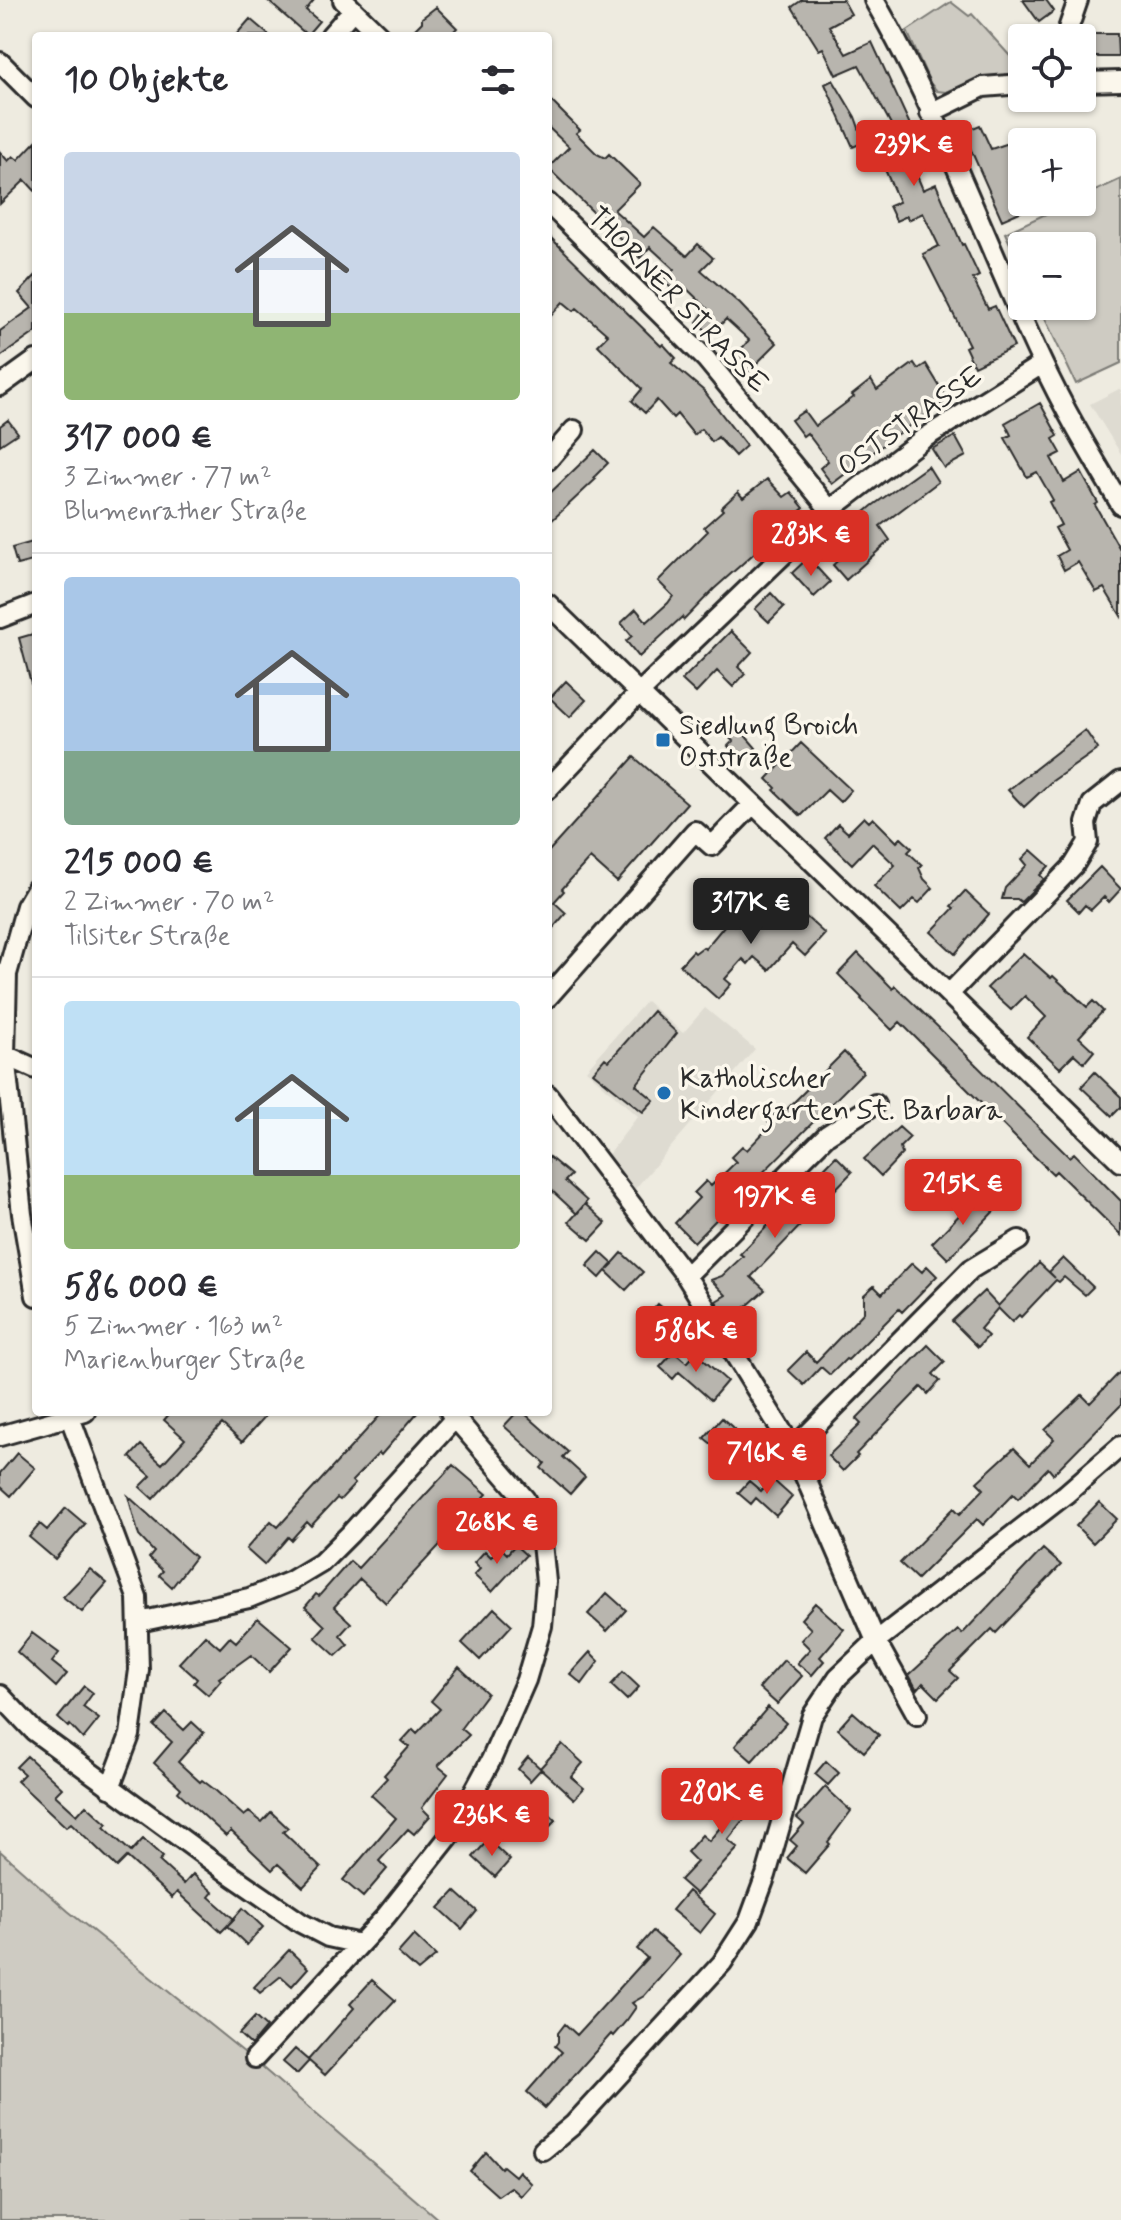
<!DOCTYPE html>
<html lang="de">
<head>
<meta charset="utf-8">
<style>
  body { margin:0; font-family:Mynerve,sans-serif; background:#f7f7f7; color:#2b2b33; height:100vh; display:flex; flex-direction:column; font-size:30px; white-space:nowrap }
  * { box-sizing:border-box; margin:0 }
  p { font-size:26px; color:#7c7c81 }
  .icon { flex:none; width:44px; height:44px; fill:none; stroke:currentColor; stroke-width:2; stroke-linecap:round; stroke-linejoin:round }
  .map { position:relative; flex:1; overflow:hidden }
  .details { position:absolute; left:32px; top:32px; width:520px; height:1384px; display:flex; flex-direction:column; background:#fff; border-radius:8px; box-shadow:0 2px 6px #0004 }
  .details>* { flex:none }
  .controls { position:absolute; left:1008px; top:24px; display:grid; gap:16px }
  .controls a { display:grid; place-items:center; width:88px; height:88px; border-radius:8px; background:#fff; box-shadow:0 2px 6px #0004; font-size:40px }
  .price { position:absolute; translate:-50% -68px; padding:0 18px; border-radius:8px; background:#d93025; color:#fff; font-size:26px; line-height:52px; filter:drop-shadow(0 2px 4px #0008) }
  .price::after { content:''; position:absolute; left:50%; top:48px; width:24px; height:18px; margin-left:-12px; background:inherit; clip-path:polygon(0 0,100% 0,50% 100%) }
  .price.active { background:#222; color:#fff }
  ul { padding:0; list-style:none }
  li { display:grid; align-content:center; gap:16px; height:424px; padding:0 32px }
  li+li { border-top:2px solid #e1e1e2 }
  li span { display:grid; place-items:center; height:248px; border-radius:8px; color:#555 }
  li>.icon { margin-inline-start:auto }
  span .icon { width:144px; height:144px; fill:#fffc; stroke-width:1 }
  li b { font-size:34px }
  h2 { display:flex; justify-content:space-between; align-items:center; height:96px; padding:0 32px; font-size:34px }
  .map>svg:first-child { display:block }
  .built { fill:#dedbd1 }
  .green { fill:#cecbc2; stroke:#7c7b76; stroke-width:2 }
  .building { fill:#b8b5ae; stroke:#2b2b2b; stroke-width:2 }
  .lines { fill:none; stroke-linecap:round; stroke-linejoin:round }
  .minor-casing { stroke:#2b2b2b; stroke-width:24 }
  .minor { stroke:#fbf7ec; stroke-width:18 }
  .poi-dot { fill:#1f6fb2; stroke:#fbf7ec; stroke-width:3 }
  .labels { text-anchor:middle; stroke-width:7; stroke-linejoin:round; paint-order:stroke }
  .street-label { font-size:28px; fill:#2b2b2b; stroke:#fbf7ec }
  .poi-label { font-size:28px; fill:#2b2b2b; stroke:#fbf7ec; text-anchor:start }
</style>
</head>
<body>
<div class="map">
<svg width="1121" height="2220" viewBox="0 0 1121 2220">
  <rect width="100%" height="100%" fill="#eeebe0"/>
  <filter id="ink" filterUnits="userSpaceOnUse"><feTurbulence type="fractalNoise" baseFrequency=".0125" numOctaves="2"/><feDisplacementMap in="SourceGraphic" scale="16" xChannelSelector="R" yChannelSelector="G"/><feConvolveMatrix kernelMatrix="1 2 1 2 8 2 1 2 1" color-interpolation-filters="sRGB"/></filter>
  <g filter="url(#ink)">
    <!-- built -->
    <path class="built" d="M1121,388V454L1090,404Z
      M646,1001L683,1033L705,1008L755,1049L634,1190L607,1156L638,1116L586,1070Z"/>
    <!-- green -->
    <path class="green" d="M951,2L969,16L972,14L1019,66V73L980,78L946,92L937,91L930,83L907,31Z
      M1121,179V363L1076,384L1039,306H1082V246H1022V269L1005,233L1071,202H1082V197Z
      M0,1851L68,1911L250,2057L439,2220H0Z"/>
    <!-- building -->
    <path class="building" d="M267,0H314L306,10L319,21L307,35Z
      M802,0H843L851,14L829,26L846,54L872,42L923,153L910,159L923,190L936,184L962,245L964,244L979,276L973,279L988,309L995,306L1014,347L974,366L965,347L969,345L923,254L939,246L923,213L908,220L907,216L896,221L889,206L899,202L877,151L900,141L859,65L836,75L823,48L819,50L792,7Z
      M1023,0H1046L1054,11L1039,22Z
      M436,7L457,28L449,36H408L422,22V18Z
      M250,19L270,36H235Z
      M1088,34H1117L1118,57H1088Z
      M833,80L855,117L864,142L853,147L825,84Z
      M548,98L580,130L576,133L597,154L605,158L609,154L640,184L614,210L644,237L654,227L687,256L698,244L713,258L701,270L740,304L777,343L745,375L731,361L749,340L726,319L711,335L697,322L707,308L685,287L678,294L663,281L674,269L650,247L640,258L548,168L569,147L548,127Z
      M980,125L991,149L1015,141L1017,145L1022,142V211L1002,220L963,132Z
      M36,141V192L25,180L0,204V152L8,161L13,156L18,160Z
      M548,235L661,346L663,344L676,358L671,363L704,391L746,446L735,456L718,437L712,442L701,429L694,435L677,414L673,418L657,400L645,413L632,401L642,389L598,345L608,335L577,308L574,311L563,302L548,319Z
      M36,275V332L0,357V331L32,308L19,293Z
      M914,363L918,369L926,364L948,400L896,435L832,484L820,468L828,461L807,433L803,436L791,420L804,411L815,426L854,397L852,395L871,380L877,390Z
      M1040,403L1058,436L1053,439L1061,453L1051,458L1064,482L1081,472L1098,503L1095,505L1121,551V616L1104,588L1096,592L1078,562L1064,570L1057,556L1067,550L1055,528L1061,525L1049,502L1053,500L1037,472L1027,477L1005,438L1011,435L1005,423Z
      M8,420L18,433L0,445V426Z
      M955,436L966,456L944,468L932,449Z
      M595,450L608,463L594,477L596,479L548,524V495Z
      M928,466L938,482L880,526L890,540L846,580L833,565L844,555L832,540L872,506Z
      M767,479L784,497L791,492L804,508L759,544L761,547L714,589L684,620L682,617L639,657L626,641L632,636L621,623L636,609L647,622L668,603L673,596L658,581L708,531L704,527L723,510L721,508L738,492L743,498Z
      M36,541V560L17,565L12,548Z
      M808,558L830,582L814,597L792,573Z
      M771,593L784,607L769,622L755,609Z
      M731,631L752,652L738,667L745,674L733,687L717,671L696,693L682,680Z
      M36,633V683H31L19,638Z
      M566,681L586,700L570,717L550,698Z
      M737,726L756,748L743,761L728,746L733,741L727,736Z
      M1085,730L1098,749L1051,782L1024,807L1008,790Z
      M801,743L851,790L840,802L827,790L801,816L774,790L776,788L767,779Z
      M634,757L687,803L617,882L590,858L562,889L564,891L554,902L566,913L548,934V852Z
      M864,817L869,822L873,818L897,842L901,838L912,848L908,852L922,865L919,868L924,879L933,888L919,903L914,899L901,912L874,886L895,865L872,843L852,864L825,838L838,824L848,833Z
      M1031,850L1049,866L1040,875L1044,879L1021,902L1017,899H1002L1005,888L1027,865L1022,859Z
      M1100,867L1121,889L1109,902L1104,897L1091,910L1085,905L1079,912L1067,900Z
      M965,891L989,914L955,954L931,932L954,908L951,906Z
      M786,903L791,908L793,905L825,934L805,956L792,944L769,970L754,957L748,964L743,959L725,979L731,984L718,999L680,965L693,951L695,953L703,947L705,949L729,920L734,925L748,909L765,925Z
      M858,953L893,989L895,986L938,1027L1069,1157L1074,1153L1121,1201V1235L1056,1171L1053,1174L1030,1152L900,1022L892,1030L861,999L862,998L838,974Z
      M1023,953L1051,978L1053,976L1087,1007L1093,1001L1103,1011L1079,1037L1094,1051L1084,1063L1074,1054L1060,1068L1027,1037L1046,1017L1025,996L1011,1010L987,988Z
      M653,1011L677,1033L636,1085L654,1100L643,1112L593,1072L605,1058L609,1061Z
      M844,1052L863,1072L694,1242L675,1223L699,1198L694,1193L706,1181L711,1186L736,1162L731,1157L742,1146L747,1150L771,1125L767,1121L778,1110L782,1114Z
      M1095,1072L1121,1097V1107L1112,1116L1081,1087Z
      M899,1127L910,1137L900,1147L902,1154L881,1176L864,1159Z
      M548,1156L571,1175L565,1181L587,1201L577,1214L548,1187Z
      M836,1156L852,1172L751,1277L765,1290L729,1322L716,1301L726,1295L711,1280L722,1276L743,1256L740,1254Z
      M979,1195L995,1210L948,1259L932,1243Z
      M585,1204L606,1223L590,1240L569,1222Z
      M600,1252L613,1264L607,1270L622,1253L643,1272L626,1290L606,1271L600,1278L587,1266Z
      M1063,1258L1093,1287L1085,1295L1064,1277L1059,1282L1056,1280L1021,1317L1019,1315L1012,1322L998,1308L980,1329L988,1336L978,1347L952,1321L984,1291L998,1306L1039,1263L1055,1278L1049,1272Z
      M912,1263L922,1272L927,1266L937,1276L902,1312L899,1309L848,1360L846,1359L830,1375L821,1367L804,1385L788,1370L806,1352L816,1362L864,1312V1295L874,1286L882,1294Z
      M658,1304L679,1321L663,1339L643,1322Z
      M928,1345L945,1362L933,1374L940,1381L928,1394L921,1387L856,1454L858,1456L843,1471L828,1456L861,1424L856,1419Z
      M674,1352L687,1363L696,1353L727,1381L711,1400L679,1372L673,1379L660,1367Z
      M1121,1371V1405L1053,1474L1048,1468L1018,1499L1013,1494L983,1525L977,1519L917,1579L900,1563L954,1508L960,1514L984,1489L977,1482L1014,1448L1030,1464L1054,1439L1045,1430L1082,1395L1090,1403Z
      M171,1412H269L242,1442L222,1424L153,1499L140,1487L151,1476L130,1457L141,1445L162,1464L185,1439L164,1420Z
      M383,1412H418L381,1455L379,1453L352,1481L355,1484L340,1500L337,1498L311,1526L307,1522L291,1540L288,1537L264,1565L246,1549L271,1521L278,1527Z
      M517,1412H523L568,1452L563,1457L585,1477L570,1494L541,1468L545,1463L504,1426Z
      M722,1418L756,1448L739,1466L704,1438Z
      M17,1453L35,1468L11,1496L0,1486V1473Z
      M453,1465L487,1494L386,1603L360,1579L334,1607L351,1623L340,1635L348,1645L336,1656L315,1637L325,1626L305,1607L316,1594L319,1596L350,1561L358,1568Z
      M772,1479L792,1497L776,1516L756,1498L751,1504L738,1493L749,1481L761,1491Z
      M128,1496L195,1557L172,1587L159,1575L163,1571L149,1558L154,1552L139,1536Z
      M1099,1502L1117,1519L1093,1543L1076,1526Z
      M66,1508L85,1524L55,1559L29,1537L40,1524L47,1530Z
      M515,1545L526,1555L492,1592L474,1575L480,1569L474,1563L485,1551L491,1557L500,1547L507,1554Z
      M1043,1549L1061,1565L996,1633L992,1629L950,1671L958,1678L938,1698L923,1683L917,1690L909,1675L958,1630L962,1634Z
      M90,1569L107,1583L82,1612L63,1597Z
      M607,1593L626,1610L607,1631L588,1614Z
      M815,1603L844,1629L820,1657L824,1661L812,1675L797,1663L810,1649L801,1640L811,1629L801,1619Z
      M494,1608L512,1625L480,1660L462,1643Z
      M258,1618L292,1647L269,1672L251,1655L219,1678L221,1680L208,1695L194,1683L197,1679L179,1663L205,1635L220,1648L230,1637L236,1642Z
      M32,1633L59,1653L52,1662L67,1674L56,1687L17,1652Z
      M590,1652L599,1661L582,1684L570,1674Z
      M784,1660L802,1676L777,1704L759,1688Z
      M459,1667L487,1693L461,1728L469,1735L438,1766L448,1774L422,1808L430,1816L414,1834L408,1829L379,1861L387,1869L363,1897L343,1880L396,1818L371,1795L387,1778L384,1775L409,1747L402,1741L413,1729L417,1733L440,1709L431,1701Z
      M623,1672L639,1687L627,1700L611,1685Z
      M84,1686L93,1693L83,1707L99,1719L83,1739L70,1725L68,1727L58,1718Z
      M768,1707L786,1723L752,1761L735,1746Z
      M853,1712L879,1735L864,1752L838,1729Z
      M166,1713L184,1730L192,1722L204,1733L178,1762L200,1782L202,1780L215,1790L244,1816L249,1812L262,1822L271,1812L288,1828L283,1832L321,1868L303,1887L278,1864L272,1870L231,1831L226,1836L178,1792L181,1788L154,1763L172,1742L154,1726Z
      M562,1744L583,1763L571,1777L584,1788L574,1799L540,1768Z
      M27,1756L62,1788L55,1795L77,1815L86,1805L107,1824L104,1827L131,1852L143,1839L163,1857L159,1861L184,1884L193,1874L213,1892L209,1897L234,1919L221,1932L177,1892L172,1898L127,1857L117,1867L71,1823L66,1827L17,1781L24,1774L16,1767Z
      M528,1757L541,1769L530,1781L518,1769Z
      M826,1761L839,1773L828,1785L815,1774Z
      M748,1776L766,1792L728,1840L738,1848L696,1894L680,1880L697,1862L687,1852L702,1835L709,1841L728,1818L718,1809Z
      M825,1787L851,1811L828,1842L830,1844L805,1873L787,1858L797,1846L790,1840L804,1824L797,1818Z
      M526,1792L556,1820L540,1837L510,1809Z
      M488,1840L510,1860L495,1877L473,1857Z
      M455,1891L477,1911L462,1929L439,1908Z
      M688,1891L715,1914L700,1933L672,1910Z
      M243,1908L263,1927L247,1945L227,1926Z
      M653,1931L680,1955L644,1996L632,2003L636,2007L627,2020L613,2036L611,2034L545,2108L527,2092L562,2052L555,2046L558,2042V2033L565,2024L577,2035L647,1958L637,1949Z
      M414,1935L436,1956L418,1971L398,1953Z
      M289,1950L308,1968L292,1986L281,1976L260,1993L254,1987Z
      M372,1980L395,2000L325,2075L309,2061L297,2074L283,2062L295,2049L308,2060L354,2008L350,2004Z
      M255,2017L266,2027L251,2045L239,2034Z
      M486,2152L501,2168L503,2166L515,2176L519,2171L532,2184L521,2196L511,2187L498,2196L470,2171Z"/>
    <g class="lines">
      <!-- minor casing -->
      <g class="minor-casing">
        <path id="minor" d="M343,0L380,36
          M874,0C940,114 985,241 1041,360C1064,410 1093,458 1121,505
          M330,36L353,10
          M1065,38L1078,0
          M0,62L36,98
          M1082,82L1121,81
          M930,113L983,87L1022,84
          M548,203L706,359L830,510
          M0,386L36,360
          M548,460L574,430
          M548,604L1121,1162
          M0,618L36,604
          M548,789L638,694L830,510L923,439L1042,364
          M36,889L26,906L7,974L5,1055L22,1214L36,1296
          M949,994L1074,865L1088,842L1086,823L1092,804L1121,781
          M548,997L695,831L712,846L752,805
          M5,1055L36,1069
          M548,1095L686,1276L793,1449L876,1641L917,1715
          M686,1276L827,1135L875,1104
          M68,1412L137,1597L139,1670L130,1735L110,1788
          M0,1436L85,1412
          M793,1449L971,1269L1019,1240
          M139,1622L249,1598L291,1581L321,1563L350,1534L455,1418
          M0,1695L34,1731L227,1872L301,1923L328,1937L360,1944
          M255,2058L386,1916L451,1834L491,1760L526,1680L542,1626L546,1582L542,1543L525,1499L450,1412
          M543,2150L573,2125L722,1963L749,1921L766,1875L812,1716L838,1677L876,1641L1066,1494L1121,1446"/>
      </g>
      <!-- minor -->
      <use href="#minor" class="minor"/>
    </g>
  </g>
  <!-- markers -->
  <g class="poi-dot">
    <rect x="655" y="732" width="16" height="16" rx="4"/>
    <circle cx="664" cy="1093" r="8"/>
  </g>
  <g class="labels">
    <!-- street labels -->
    <g class="street-label">
      <text transform="translate(679 299) rotate(46)" y="10">THORNER STRASSE</text>
      <text transform="translate(909 420) rotate(-35)" y="10">OSTSTRASSE</text>
    </g>
    <!-- poi labels -->
    <g class="poi-label">
      <text x="679" y="734">Siedlung Broich<tspan x="679" dy="32">Oststraße</tspan></text>
      <text x="680" y="1087">Katholischer<tspan x="680" dy="32">Kindergarten St. Barbara</tspan></text>
    </g>
  </g>
</svg>
<div class="controls">
<a><svg class="icon" aria-label="locate" viewBox="0 0 24 24"><circle cx="12" cy="12" r="6"/><path d="M12 2v4M12 18v4M2 12h4M18 12h4"/></svg></a>
<a>+</a>
<a>−</a>
</div>
<b class="price" style="left:914px;top:188px">239K €</b>
<b class="price" style="left:811px;top:578px">283K €</b>
<b class="price active" style="left:751px;top:946px">317K €</b>
<b class="price" style="left:963px;top:1227px">215K €</b>
<b class="price" style="left:775px;top:1240px">197K €</b>
<b class="price" style="left:696px;top:1374px">586K €</b>
<b class="price" style="left:767px;top:1496px">716K €</b>
<b class="price" style="left:497px;top:1566px">268K €</b>
<b class="price" style="left:722px;top:1836px">280K €</b>
<b class="price" style="left:492px;top:1858px">236K €</b>
<section class="details">
<h2>10 Objekte<svg class="icon" aria-label="filters" viewBox="0 0 24 24"><path d="M4 7h16M4 17h16"/><circle cx="9" cy="7" r="2"/><circle cx="15" cy="17" r="2"/></svg></h2>
<ul>
<li><span style="background:linear-gradient(#c9d6e8 65%,#8fb573 0)"><svg class="icon" aria-label="home" viewBox="0 0 24 24"><path d="M3 11l9-7 9 7M6 9v11h12V9"/></svg></span><div><b>317 000 €</b><p>3 Zimmer · 77 m²</p><p>Blumenrather Straße</p></div></li>
<li><span style="background:linear-gradient(#a9c7e8 70%,#7fa58c 0)"><svg class="icon" aria-label="home" viewBox="0 0 24 24"><path d="M3 11l9-7 9 7M6 9v11h12V9"/></svg></span><div><b>215 000 €</b><p>2 Zimmer · 70 m²</p><p>Tilsiter Straße</p></div></li>
<li><span style="background:linear-gradient(#bfe0f5 70%,#8fb573 0)"><svg class="icon" aria-label="home" viewBox="0 0 24 24"><path d="M3 11l9-7 9 7M6 9v11h12V9"/></svg></span><div><b>586 000 €</b><p>5 Zimmer · 163 m²</p><p>Marienburger Straße</p></div></li>
</ul>
</section>
</div>
</body>
</html>
